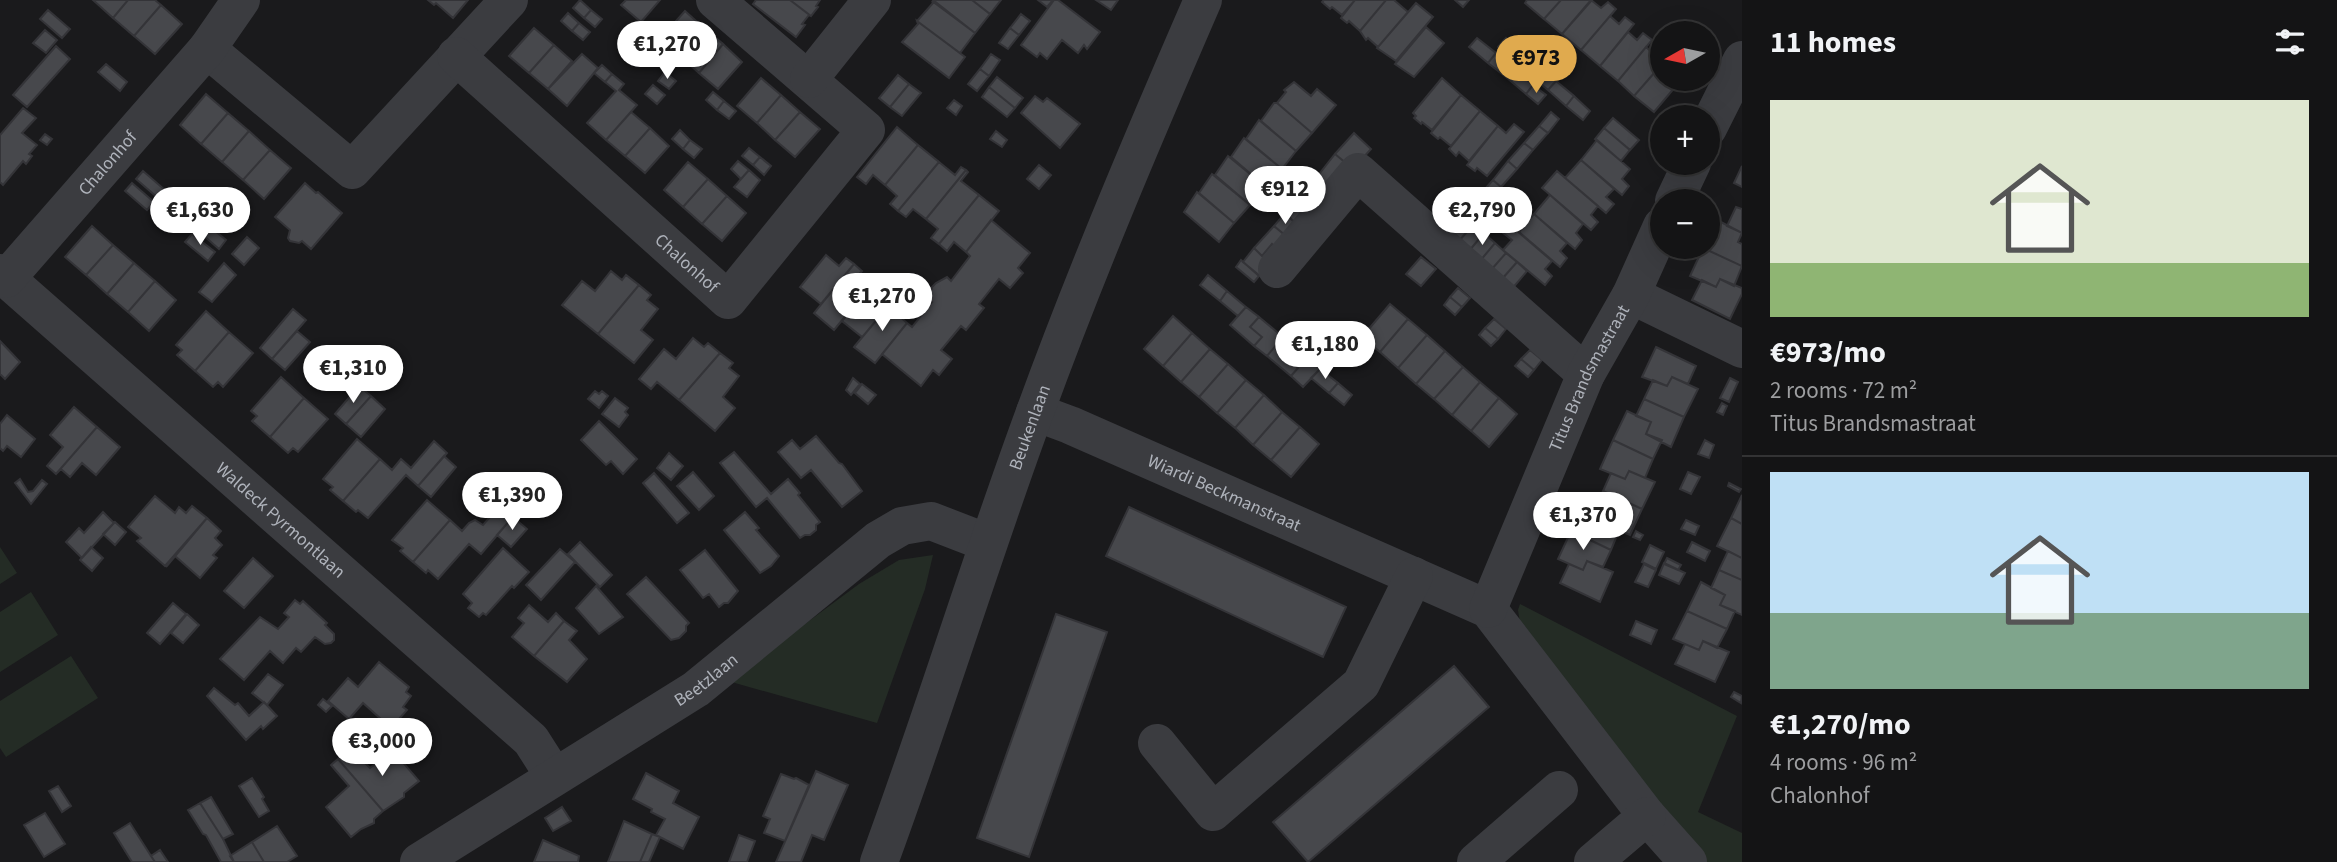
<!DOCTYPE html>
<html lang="en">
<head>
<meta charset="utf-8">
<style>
  body { margin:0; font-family:"Source Sans 3",sans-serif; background:#1d1d1e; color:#f1f3f6; height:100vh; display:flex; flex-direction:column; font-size:26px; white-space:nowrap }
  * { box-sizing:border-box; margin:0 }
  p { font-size:23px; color:#9d9ea0 }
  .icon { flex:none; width:38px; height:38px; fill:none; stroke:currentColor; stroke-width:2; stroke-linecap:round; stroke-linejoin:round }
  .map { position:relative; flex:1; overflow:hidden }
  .details { display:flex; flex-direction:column; background:#141415; width:595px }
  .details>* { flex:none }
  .needle { width:46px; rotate:261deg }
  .tools { position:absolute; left:1650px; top:21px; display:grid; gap:14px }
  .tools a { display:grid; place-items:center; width:70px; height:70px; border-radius:50%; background:#141415; box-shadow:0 7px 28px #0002,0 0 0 2px #333334; font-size:35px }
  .price { position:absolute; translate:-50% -60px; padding:0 16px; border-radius:24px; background:#fff; color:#222; font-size:23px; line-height:46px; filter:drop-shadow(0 2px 4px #0008) }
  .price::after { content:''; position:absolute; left:50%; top:42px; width:21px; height:16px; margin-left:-10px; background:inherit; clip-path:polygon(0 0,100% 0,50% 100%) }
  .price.on { background:#e0aa4e; color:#111 }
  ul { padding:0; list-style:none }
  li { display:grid; align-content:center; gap:14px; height:371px; padding:0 28px }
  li+li { border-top:2px solid #333334 }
  li span { display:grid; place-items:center; height:217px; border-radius:0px; color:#555 }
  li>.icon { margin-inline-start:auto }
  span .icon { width:126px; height:126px; fill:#fffc; stroke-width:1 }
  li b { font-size:30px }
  h2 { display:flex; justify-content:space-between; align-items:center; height:84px; padding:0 28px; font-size:30px }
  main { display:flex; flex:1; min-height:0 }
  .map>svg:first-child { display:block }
  .green { fill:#242c25 }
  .building { fill:#47484c; stroke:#343438; stroke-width:2 }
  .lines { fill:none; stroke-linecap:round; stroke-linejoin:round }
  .minor { stroke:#3b3c40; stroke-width:38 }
  .labels { text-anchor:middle; stroke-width:7; stroke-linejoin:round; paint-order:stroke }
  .street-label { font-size:18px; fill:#aeb2ba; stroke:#151517 }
</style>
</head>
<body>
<main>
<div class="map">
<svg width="1742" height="862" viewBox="0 0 1742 862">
  <rect width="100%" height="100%" fill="#1a1a1c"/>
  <!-- green -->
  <path class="green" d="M0,547L17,573L0,584Z
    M933,555L925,589L877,723L728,681L859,584L899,560Z
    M31,592L58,635L0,672V612Z
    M1520,604L1737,716L1698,812L1742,833V862H1700L1523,642L1518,610Z
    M71,656L98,698L6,757L0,748V701Z"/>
  <!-- building -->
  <path class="building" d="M93,0H128L113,18Z
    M128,0H155L161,5L134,36L113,18Z
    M428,0H468L453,18L436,3L434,5Z
    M580,0L591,10L584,18L573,8Z
    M626,0H660L641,22L621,5Z
    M756,0H790L811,16L809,15L802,24L805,25L796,37L753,4Z
    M790,0H820L816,6L818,7L811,16Z
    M933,0H972L990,14L975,33Z
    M972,0H1001L990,14Z
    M1038,0H1053L1047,7Z
    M1054,0H1058L1100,32L1087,49L1084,45L1078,53L1062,40L1047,59L1040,53L1037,57L1021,45Z
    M1096,0H1118L1111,10Z
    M1324,0H1355L1342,15L1332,7L1330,9L1322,2Z
    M1355,0H1386L1360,31L1349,21L1347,23L1341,18Z
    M1386,0H1394L1408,12L1378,47L1368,38L1366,40L1360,31Z
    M1455,0H1469L1463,7Z
    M1527,0H1561L1544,19L1525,3Z
    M1561,0H1592L1562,34L1544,19Z
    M1591,0L1601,8L1608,2L1616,9L1581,50L1562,34Z
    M932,1L975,33L960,53L917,21L933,3Z
    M1416,3L1433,17L1396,61L1377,48Z
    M161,5L182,24L155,54L134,36Z
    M48,10L70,29L62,38L40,19Z
    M591,10L602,19L595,27L584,18Z
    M685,11L704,28L680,56L660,39Z
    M568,13L579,23L572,31L561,21Z
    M1021,14L1030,21L1019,35L1010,28Z
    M1610,16L1619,24L1625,17L1634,24L1600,66L1581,50Z
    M917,21L965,57L949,78L902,42L918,24Z
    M579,23L590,32L583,40L572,31Z
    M637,25L647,34L641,42L630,34Z
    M1426,27L1444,43L1414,77L1395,64Z
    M534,28L554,45L529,73L509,56Z
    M704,28L723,44L699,73L680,56Z
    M1010,28L1019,35L1008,49L999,43Z
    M45,30L57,40L46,53L33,43Z
    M1628,32L1637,40L1643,33L1652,40L1618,81L1600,66Z
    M647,34L658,43L651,51L641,42Z
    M1477,38L1496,53L1488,63L1469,47Z
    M1506,38L1519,49L1511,59L1498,47Z
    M723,44L742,62L718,89L699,73Z
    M554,45L572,61L548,89L529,73Z
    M56,46L70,59L27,107L13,95Z
    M1646,47L1655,55L1662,49V64L1634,96L1618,81Z
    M1519,49L1537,65L1529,74L1511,59Z
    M1496,53L1515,69L1507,78L1488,63Z
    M582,54L598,68L567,106L548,89Z
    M991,54L1000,60L989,76L980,69Z
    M106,64L127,82L120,91L98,72Z
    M1662,64V79H1682L1654,112L1634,96Z
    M602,65L612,74L605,82L594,73Z
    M1537,65L1556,81L1548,90L1529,74Z
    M980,69L989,76L977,91L968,84Z
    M1515,69L1533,85L1526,94L1507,78Z
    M665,72L676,81L669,89L658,81Z
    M612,74L624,84L619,90L637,105L606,140L587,123L616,91L605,82Z
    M898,75L909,84L890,107L879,98Z
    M997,77L1023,98L1015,108L989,87Z
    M761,78L781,95L757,123L737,106Z
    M1442,78L1461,95L1432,130L1422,122L1421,124L1414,118L1416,116L1413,113Z
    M1556,81L1574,96L1566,106L1548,90Z
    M1294,82L1311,96L1317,89L1336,105L1312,133L1277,103L1286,92L1284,90Z
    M909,84L921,93L902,116L890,107Z
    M653,85L665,95L657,104L645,94Z
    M1533,85L1546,95L1538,104L1526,94Z
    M989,87L1015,108L1007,117L982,97Z
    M713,92L724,101L717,110L706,100Z
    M206,94L228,113L201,144L180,125Z
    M781,95L800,112L775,140L757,123Z
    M1461,95L1480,111L1451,146L1440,137L1438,139L1431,133Z
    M1035,96L1043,102L1047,98L1080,124L1060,148L1021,113Z
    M1574,96L1590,111L1583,120L1566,106Z
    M954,100L962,106L956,115L947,108Z
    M724,101L736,111L729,119L717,110Z
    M1274,103H1277L1312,133L1296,151L1261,121Z
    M23,108L36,118L22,133L37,145L29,154L32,156L26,164L23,161L3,185L0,182V135Z
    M1480,111L1498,126L1469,161L1459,152L1456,156L1449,149Z
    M631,112L650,128L625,156L606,140Z
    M800,112L820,129L795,157L775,140Z
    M1551,112L1559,119L1548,133L1539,126Z
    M228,113L249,131L222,162L201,144Z
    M1613,118L1639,140L1630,150L1604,128Z
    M1259,120L1296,151L1282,169L1246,139Z
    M1514,124L1524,132L1487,176L1477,168L1475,171L1467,165L1498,126L1506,133Z
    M1539,126L1548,133L1533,150L1524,143Z
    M897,127L918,145L885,185L873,175L866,184L857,177Z
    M650,128L669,146L645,173L625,156Z
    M1604,128L1630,150L1621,161L1595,139Z
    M680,130L690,140L683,149L672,139Z
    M249,131L270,150L243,180L222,162Z
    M996,131L1007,140L1002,147L990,139Z
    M1354,133L1371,149L1353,169L1335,154Z
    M45,134L52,139L47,145L40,140Z
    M1244,138L1282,169L1266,187L1231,157Z
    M690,140L702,149L694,158L683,149Z
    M1597,140L1630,169L1622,179L1629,186L1622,195L1581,160Z
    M1524,143L1533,150L1517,169L1508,161Z
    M918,145L939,162L898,211L890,204L897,196L885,185Z
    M749,148L760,157L753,165L742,156Z
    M270,150L291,168L264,199L243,180Z
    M1335,154L1353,169L1324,185L1316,178Z
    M1228,156L1266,187L1250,205L1215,175Z
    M760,157L771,166L764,175L753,165Z
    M1581,160L1614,189L1606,197L1614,204L1606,213L1565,178Z
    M738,161L749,170L741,179L731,169Z
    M1508,161L1517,169L1501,187L1493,180Z
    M688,162L708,179L683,207L664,190Z
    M939,162L955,175L961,167L966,170L926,219L913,209L906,217L898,211Z
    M1039,165L1051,175L1039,189L1027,179Z
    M1742,166V187L1734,183Z
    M749,170L760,180L747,197L734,187Z
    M966,170L968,172L961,181L979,195L939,244L931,238L938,229L926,219Z
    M143,171L165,190L158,198L136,179Z
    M1557,171L1598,206L1591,215L1598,222L1591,230L1542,188Z
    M1212,174L1250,205L1234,223L1199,193Z
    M1316,178L1324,185L1323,204L1305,189Z
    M708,179L727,196L702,224L683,207Z
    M1493,180L1501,187L1486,205L1477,198Z
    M132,183L154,202L147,210L125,191Z
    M305,183L316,193L318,192L342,213L311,249L302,241L299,243L290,241L288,238L290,230L275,217Z
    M1305,189L1323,204L1293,221L1285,213Z
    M1197,192L1234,223L1219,242L1184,212Z
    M979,195L999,211L966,252L954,242L947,251L939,244Z
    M1550,195L1583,224L1576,233L1582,240L1575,249L1534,214Z
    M727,196L746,213L722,241L702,224Z
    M1477,198L1486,205L1471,222L1463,215Z
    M1736,207L1742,209V233L1727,226Z
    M1285,213L1293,221L1291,240L1274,226Z
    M1534,214L1567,243L1560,251L1567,258L1560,267L1519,232Z
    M1463,215L1474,224L1458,242L1447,233Z
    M991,220L1030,253L1018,268L1023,273L1010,288L999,279L979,304L984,308L966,330L961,326L941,350L952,359L939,375L933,370L921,386L882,354L907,323L912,327L932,302L929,299L932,287L936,283L947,277L951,281L970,256L966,252Z
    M1717,220L1742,233L1738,242L1742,244V266L1703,248L1708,247V238Z
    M203,221L226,240L219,249L196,229Z
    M1474,224L1484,233L1469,251L1458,242Z
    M1509,224L1552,261L1545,269L1552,276L1545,285L1503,250L1512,240L1502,232Z
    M92,226L113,245L86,275L65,257Z
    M1274,226L1291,240L1282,252L1272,244L1262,256L1254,248Z
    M1484,233L1495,243L1480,261L1469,251Z
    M192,234L215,252L208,261L185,242Z
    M247,237L259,248L244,265L232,254Z
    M1495,243L1506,253L1491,270L1480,261Z
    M1272,244L1282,252L1260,276L1243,262L1254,248L1262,256Z
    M113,245L134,263L107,294L86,275Z
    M1703,248L1742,266L1734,286L1720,279L1716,287L1690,276Z
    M1506,253L1517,262L1502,279L1491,270Z
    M826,255L839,266L846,258L854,264L821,304L800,287Z
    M1421,257L1436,269L1421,286L1406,274Z
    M1241,260L1259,276L1254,282L1236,267Z
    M1517,262L1527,271L1512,289L1502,279Z
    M134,263L155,281L128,312L107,294Z
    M224,263L236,275L212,302L199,292Z
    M854,264L862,271L855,279L867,290L834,330L814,313Z
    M611,271L622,280L626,275L639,285L598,334L562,305L582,281L595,291Z
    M1208,275L1227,291L1220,301L1200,285Z
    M1720,279L1742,288V294L1730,319L1692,300L1702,280L1716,287Z
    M155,281L176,300L149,331L128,312Z
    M639,285L651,295L647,300L658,309L641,330L653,340L634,363L598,334Z
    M1458,288L1470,298L1462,307L1450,297Z
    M867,290L880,300L887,291L895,298L854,347L862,337L842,321Z
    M1227,291L1246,307L1238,316L1220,301Z
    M1450,297L1462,307L1455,315L1444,305Z
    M895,298L903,304L896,313L907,323L875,363L854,347Z
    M1390,304L1408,319L1380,352L1362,337Z
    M1246,307L1259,317L1250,327L1262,337L1254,346L1230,325Z
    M293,309L306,320L272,359L260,348Z
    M206,311L229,332L195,371L177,355L182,350L176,345Z
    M1173,316L1192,333L1163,366L1144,349Z
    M1259,317L1283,337L1267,356L1254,346L1262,337L1250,327Z
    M1408,319L1427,335L1398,368L1380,352Z
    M1494,319L1506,329L1498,339L1485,328Z
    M1485,328L1498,339L1491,346L1479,335Z
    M297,331L310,342L285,370L272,359Z
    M229,332L253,353L223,387L218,382L213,387L195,371Z
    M1192,333L1210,349L1181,382L1163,366Z
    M1427,335L1445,351L1416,384L1398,368Z
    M1283,337L1296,348L1287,358L1298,368L1291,376L1267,356Z
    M693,338L704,347L708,343L720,353L679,400L657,382L651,389L639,379L664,349L676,359Z
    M0,341L20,362L5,379L0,374Z
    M1656,347L1696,366L1688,384L1672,377L1667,386L1642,377Z
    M1296,348L1320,369L1303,387L1291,376L1298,368L1287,358Z
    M1210,349L1228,364L1199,397L1181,382Z
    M1530,350L1542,360L1534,370L1521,359Z
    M1445,351L1463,367L1434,399L1416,384Z
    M720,353L733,363L729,368L739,376L723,397L735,408L715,431L679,400Z
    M1521,359L1534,370L1528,377L1515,366Z
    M1228,364L1246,380L1217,413L1199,397Z
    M1463,367L1480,382L1452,415L1434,399Z
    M1320,369L1338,383L1329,393L1311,378Z
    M281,377L304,398L270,437L252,421L257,416L251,411Z
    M1672,377L1698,389L1684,417L1644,399L1653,380L1667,386Z
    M853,378L860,384L851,395L846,390Z
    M1730,378L1738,382L1729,402L1720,398Z
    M1246,380L1264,395L1235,428L1217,413Z
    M1480,382L1499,398L1471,431L1452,415Z
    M1338,383L1352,395L1344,405L1329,393Z
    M862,384L876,395L868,404L855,393Z
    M359,386L371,396L346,424L335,414Z
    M595,391L599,394L602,391L608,396L599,408L588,399Z
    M1264,395L1282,412L1253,445L1235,428Z
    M371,396L385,409L361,437L346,424Z
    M304,398L328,419L298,452L293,448L288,453L270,437Z
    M615,398L628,408L625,412L628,415L619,427L602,414Z
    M1499,398L1517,414L1489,447L1471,431Z
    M1644,399L1684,417L1671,447L1646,434L1651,422L1636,416Z
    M1722,403L1727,406L1723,415L1717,412Z
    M74,407L97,427L56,474L47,466L63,447L50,435Z
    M1627,411L1651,422L1646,434L1662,440L1653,459L1613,440Z
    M1282,412L1300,427L1271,460L1253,445Z
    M7,415L35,439L21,457L7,446L3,451L0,448V424Z
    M599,421L637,459L623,474L611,461L606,465L581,440Z
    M97,427L120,447L96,475L82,463L70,477L61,469L56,474Z
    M1300,427L1319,444L1291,477L1271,460Z
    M816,436L839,463L842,464L862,491L842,507L811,470L801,478L778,452L792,440L800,449Z
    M357,439L380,459L343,501L330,490L333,487L323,479Z
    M1613,440L1653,459L1645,478L1629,471L1625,479L1600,469Z
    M1705,440L1714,445L1709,458L1698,454Z
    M434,441L447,453L418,486L406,475L368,518L358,510L356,512L343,501L380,459L392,470L401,459L411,468Z
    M734,452L771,494L788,479L800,493L798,495L820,522L816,525V530L810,535H805L800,538L767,498L756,507L720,463Z
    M669,453L683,466L671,480L657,468Z
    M444,456L456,467L431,497L418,486Z
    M1629,471L1655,482L1642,509L1603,491L1611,473L1625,479Z
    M693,472L714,496L699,510L677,486Z
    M1688,472L1700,477L1691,494L1680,489Z
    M654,473L689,513L677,523L643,483Z
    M20,479L28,492L33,491L42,480L47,484L31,504L15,483Z
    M1729,483L1741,489L1739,492L1728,486Z
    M1603,491L1642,509L1630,535L1620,531L1618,536V533L1603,526L1608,515L1594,510Z
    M1742,495V524L1731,518Z
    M155,496L175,513L179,507L186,513L192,506L207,518L165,566L137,541L141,538L128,527Z
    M427,500L450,520L413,562L400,551L403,548L392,540Z
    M505,500L518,511L481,554L469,544L438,579L428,570L426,573L413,562L450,520L462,531L469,523L475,520L483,525Z
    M1584,504L1608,515L1603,526L1618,533L1611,550L1571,531Z
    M1129,507L1346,607L1323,657L1106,556Z
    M103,512L114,523L82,558L66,542L79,528L84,533Z
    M745,512L759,528L756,530L779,556L771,566L760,573L724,530Z
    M513,517L527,529L511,547L497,535Z
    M207,518L221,531L215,538L222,545L213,555L217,558L200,578L175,556L166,567Z
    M1731,518L1742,524V558L1717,546Z
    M1686,520L1699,526L1695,535L1681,529Z
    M115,522L126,532L115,545L103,534Z
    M1571,531L1611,550L1603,567L1587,561L1583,570L1558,559Z
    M1636,531L1643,535L1640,540L1633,537Z
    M580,542L612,575L600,587L568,554Z
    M1692,542L1710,551L1705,561L1687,552Z
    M1650,545L1664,552L1656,569L1642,562Z
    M91,547L103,558L92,571L80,560Z
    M503,548L529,572L514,588L512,586L486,615L483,613L479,617L468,608L472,603L463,594Z
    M560,549L575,562L541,600L526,585Z
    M705,550L738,591L728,603H724L719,607L709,594L703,598L680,570Z
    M1728,551L1742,558V580L1719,570Z
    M253,558L273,576L244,608L224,591Z
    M1667,558L1681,565L1678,570L1664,564Z
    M1587,561L1613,572L1600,602L1560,583L1569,564L1583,570Z
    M1664,563L1685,573L1679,584L1659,575Z
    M1644,564L1656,570L1648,587L1635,582Z
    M1719,570L1742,580V615L1720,605L1725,595L1711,588Z
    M646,577L689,623L686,626V631L679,638L671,640L627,594Z
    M1701,582L1725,595L1720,605L1735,611L1727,629L1687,611Z
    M596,586L623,617L599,634L576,608Z
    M295,600L300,604L303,601L327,623L325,625L334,634V640L331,643L325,644L315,637L301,652L296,648L283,663L270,651L244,680L220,659L260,617L278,629L289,617L284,613Z
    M173,603L186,614L160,644L147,633Z
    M529,605L548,622L556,613L564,621L534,656L512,637L524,623L518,618Z
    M1687,611L1727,629L1717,648L1703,641L1699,650L1673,639Z
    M187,614L199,625L183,643L171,633Z
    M1056,614L1107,632L1029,857L977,838Z
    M564,621L577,631L569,640L587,659L567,682L534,656Z
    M1636,621L1657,630L1651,644L1630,635Z
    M1703,641L1729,652L1715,682L1675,664L1685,644L1699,650Z
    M379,662L409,687L406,692L411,696L403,707L407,710L391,728L363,703L349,719L328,701L348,678L358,687Z
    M1454,666L1489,707L1308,862L1273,822Z
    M268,674L283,685L267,705L252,693Z
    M214,688L235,705L238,703L249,716L264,702L277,716L263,729L261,726L246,740L207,696Z
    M1734,692L1742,696L1741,703L1731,697Z
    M323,699L332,706L326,712L318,705Z
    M360,727L395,735L392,749L357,742Z
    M348,751L358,763L362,760L370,768L393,751L419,781L404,793V797L383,811L338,759Z
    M338,759L383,811L374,819V823L361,829L351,837L326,807L349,786L331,765Z
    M816,771L848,785L824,840L812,835L801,862H776Z
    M646,773L679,791L673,803L699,817L683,849L656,835L665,819L651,812L652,809L633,799Z
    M781,774L794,779L796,778L809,785L785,841L764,833L770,819L763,816Z
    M252,778L264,797L262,799L269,811L259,817L239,786Z
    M58,786L71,806L62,812L49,791Z
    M211,797L233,834L223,839L200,803Z
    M200,803L223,839L234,862H221L206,835L203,834L188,810Z
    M562,807L571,821L553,831L545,818Z
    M45,813L65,844L44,857L24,825Z
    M624,821L652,834L640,862H608Z
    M130,823L151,856L155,862H132L114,833Z
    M277,826L297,856L287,862H264L252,842Z
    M652,834L660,837L649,862H640Z
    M739,835L755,841L747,862H729Z
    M543,840L579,856L578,862H534Z
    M252,842L264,862H234L230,856Z
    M160,850L168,862H155L151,856Z"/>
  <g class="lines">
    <!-- minor -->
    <g class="minor">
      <path d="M207,49L352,170L509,0"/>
      <path id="s1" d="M456,56L728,300L866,130L715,0"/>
      <path d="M809,79L872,0"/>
      <path d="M1708,128L1742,60"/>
      <path d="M1674,201L1692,163"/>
      <path d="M1277,269L1358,172L1586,374"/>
      <path id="s2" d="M0,273L531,740L554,776"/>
      <path id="s3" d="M6,279L207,49L241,0"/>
      <path d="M1631,295L1742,349"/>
      <path id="s4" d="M1035,412L1070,425L1488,609L1647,816L1688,862"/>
      <path id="s5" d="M1488,609L1586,374L1631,295L1662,226"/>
      <path d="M1157,743L1213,812L1361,684L1414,576"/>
      <path id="s6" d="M419,862L696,689L878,540L902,526L931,521L988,543"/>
      <path id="s7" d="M879,862C934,713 980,561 1035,412C1086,272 1144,136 1203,0"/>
      <path d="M1476,862L1559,790"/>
      <path d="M1593,862L1647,816"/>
    </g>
  </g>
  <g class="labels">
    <!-- street labels -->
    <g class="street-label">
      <text dy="6" stroke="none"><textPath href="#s3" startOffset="154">Chalonhof</textPath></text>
      <text dy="6" stroke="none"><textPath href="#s1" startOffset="310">Chalonhof</textPath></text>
      <text dy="6" stroke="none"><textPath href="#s5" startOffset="252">Titus Brandsmastraat</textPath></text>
      <text dy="6" stroke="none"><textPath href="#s7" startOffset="460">Beukenlaan</textPath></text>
      <text dy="6" stroke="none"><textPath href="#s4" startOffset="206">Wiardi Beckmanstraat</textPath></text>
      <text dy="6" stroke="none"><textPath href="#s2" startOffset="374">Waldeck Pyrmontlaan</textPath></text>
      <text dy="6" stroke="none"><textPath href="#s6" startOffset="340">Beetzlaan</textPath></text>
    </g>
  </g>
</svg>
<div class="tools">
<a><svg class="needle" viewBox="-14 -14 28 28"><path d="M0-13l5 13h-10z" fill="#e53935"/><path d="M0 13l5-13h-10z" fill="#9d9ea0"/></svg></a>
<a>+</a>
<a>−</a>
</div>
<b class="price" style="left:667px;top:81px">€1,270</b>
<b class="price on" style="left:1536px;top:95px">€973</b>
<b class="price" style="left:1285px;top:226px">€912</b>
<b class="price" style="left:200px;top:247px">€1,630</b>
<b class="price" style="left:1482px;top:247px">€2,790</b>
<b class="price" style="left:882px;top:333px">€1,270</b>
<b class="price" style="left:1325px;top:381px">€1,180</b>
<b class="price" style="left:353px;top:405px">€1,310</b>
<b class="price" style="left:512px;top:532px">€1,390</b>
<b class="price" style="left:1583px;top:552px">€1,370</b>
<b class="price" style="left:382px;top:778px">€3,000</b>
</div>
<section class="details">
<h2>11 homes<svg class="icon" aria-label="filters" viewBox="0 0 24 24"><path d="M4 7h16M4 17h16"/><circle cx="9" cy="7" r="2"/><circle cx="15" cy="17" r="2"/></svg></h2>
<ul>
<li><span style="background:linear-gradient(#dfe7d0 75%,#8fb573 0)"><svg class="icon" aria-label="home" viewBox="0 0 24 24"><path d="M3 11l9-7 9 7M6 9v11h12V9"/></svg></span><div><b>€973/mo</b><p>2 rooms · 72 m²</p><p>Titus Brandsmastraat</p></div></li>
<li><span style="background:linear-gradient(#bfe0f5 65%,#7fa58c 0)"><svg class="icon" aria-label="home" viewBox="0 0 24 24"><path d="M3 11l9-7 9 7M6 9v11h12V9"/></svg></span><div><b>€1,270/mo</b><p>4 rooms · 96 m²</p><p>Chalonhof</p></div></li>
</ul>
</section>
</main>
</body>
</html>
